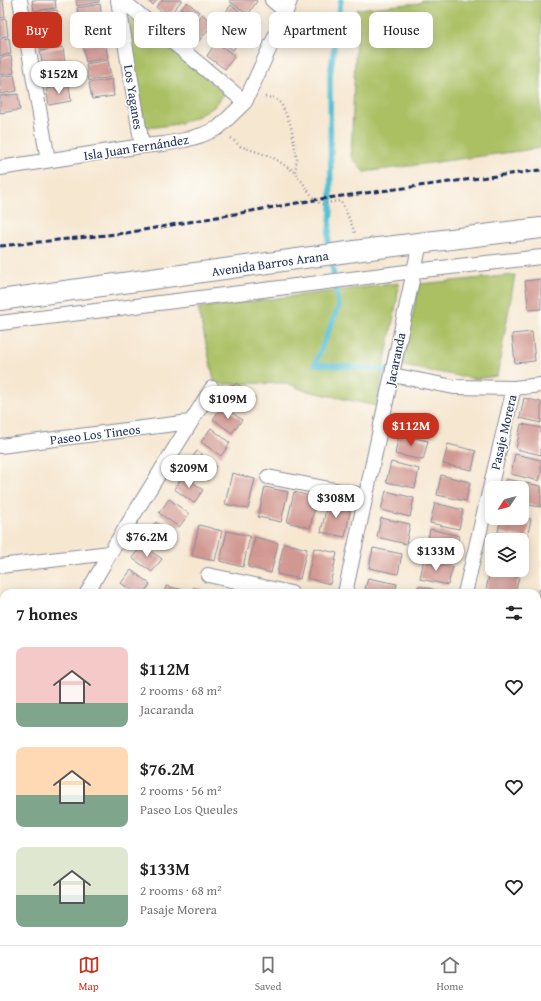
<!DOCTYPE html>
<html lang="en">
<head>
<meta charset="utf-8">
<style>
  body { margin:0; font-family:"Gentium Book Plus",serif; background:#f2f2f2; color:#222; height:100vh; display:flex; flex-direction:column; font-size:15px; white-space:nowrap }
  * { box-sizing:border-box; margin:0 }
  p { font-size:13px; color:#767676 }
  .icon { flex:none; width:22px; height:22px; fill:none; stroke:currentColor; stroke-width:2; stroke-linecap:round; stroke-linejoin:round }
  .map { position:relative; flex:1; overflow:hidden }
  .drawer { position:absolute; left:0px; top:589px; width:541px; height:356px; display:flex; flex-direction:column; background:#fff; border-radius:12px 12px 0 0; box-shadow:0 2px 10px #0003 }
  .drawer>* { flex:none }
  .guide { position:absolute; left:12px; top:12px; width:517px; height:36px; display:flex; gap:8px }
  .needle { width:26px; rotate:234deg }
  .buttons { position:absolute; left:485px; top:481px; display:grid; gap:8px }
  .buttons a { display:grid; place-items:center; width:44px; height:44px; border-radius:8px; background:#fff; box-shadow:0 2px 10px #0003; font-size:20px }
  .price { position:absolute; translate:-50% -34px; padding:0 9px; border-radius:14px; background:#fff; color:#222; font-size:13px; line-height:26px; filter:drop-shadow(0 1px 2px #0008) }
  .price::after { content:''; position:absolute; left:50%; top:24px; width:12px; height:9px; margin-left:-6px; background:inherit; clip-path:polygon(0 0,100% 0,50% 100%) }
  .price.active { background:#c8321e; color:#fff }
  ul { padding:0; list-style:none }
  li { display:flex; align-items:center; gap:12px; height:100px; padding:0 16px }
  li span { display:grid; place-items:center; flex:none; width:112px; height:80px; border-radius:8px; color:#555 }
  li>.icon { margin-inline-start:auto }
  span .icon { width:48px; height:48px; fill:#fffc; stroke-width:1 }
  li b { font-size:17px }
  h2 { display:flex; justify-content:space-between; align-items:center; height:48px; padding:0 16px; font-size:17px }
  .chip { padding:0 14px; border-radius:8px; background:#fff; box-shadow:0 2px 10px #0003; font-size:14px; line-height:36px }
  .chip.active { background:#c8321e; color:#fff }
  .menu { display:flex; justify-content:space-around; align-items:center; height:56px; border-top:1px solid #e0e0e0; background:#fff; font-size:11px; color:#767676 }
  .menu a { display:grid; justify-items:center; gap:2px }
  .menu .active { color:#c8321e }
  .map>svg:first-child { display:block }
  .green { fill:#aac064; stroke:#627861 }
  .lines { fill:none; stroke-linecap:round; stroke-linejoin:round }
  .stream { stroke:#57c0d4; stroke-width:5.5 }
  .building { fill:#d19791 }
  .minor-casing { stroke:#888b98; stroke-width:16 }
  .secondary-casing { stroke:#888b98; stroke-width:22 }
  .path { stroke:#888b98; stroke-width:2.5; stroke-dasharray:1 3; stroke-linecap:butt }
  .minor { stroke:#fff; stroke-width:14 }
  .secondary { stroke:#fff; stroke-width:20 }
  .rail { stroke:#1b2f5e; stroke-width:3; stroke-dasharray:6 3; stroke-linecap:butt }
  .labels { text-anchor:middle; stroke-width:3; stroke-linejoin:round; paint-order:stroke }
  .street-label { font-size:13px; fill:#1b2f5e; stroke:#fdfcf7 }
</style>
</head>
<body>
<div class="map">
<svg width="541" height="945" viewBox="0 0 541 945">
  <rect width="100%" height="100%" fill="#fdfcf7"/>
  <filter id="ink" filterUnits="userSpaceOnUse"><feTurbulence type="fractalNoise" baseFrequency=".025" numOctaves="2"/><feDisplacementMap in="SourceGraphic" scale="8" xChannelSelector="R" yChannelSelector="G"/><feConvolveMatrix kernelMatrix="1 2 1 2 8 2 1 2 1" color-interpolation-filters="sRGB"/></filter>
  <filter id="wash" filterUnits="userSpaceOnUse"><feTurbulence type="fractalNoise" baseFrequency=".012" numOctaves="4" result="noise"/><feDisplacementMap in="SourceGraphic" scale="16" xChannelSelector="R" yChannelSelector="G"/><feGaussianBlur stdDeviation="0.9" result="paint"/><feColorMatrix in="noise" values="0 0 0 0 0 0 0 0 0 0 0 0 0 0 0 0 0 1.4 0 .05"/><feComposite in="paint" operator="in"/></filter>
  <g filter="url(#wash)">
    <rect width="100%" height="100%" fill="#f6e7d1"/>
    <!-- green -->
    <path class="green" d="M422,0H541V148L364,172L351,157L357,9L419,3Z
      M129,18L134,19L225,93L214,107L196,117L178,124L148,128L145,126L124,22Z
      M515,275L497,376L476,379L402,366L419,284Z
      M399,283L397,300L376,406L303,390L287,383L215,384L198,308Z
      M537,654H541V694L537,695Z"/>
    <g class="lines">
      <!-- stream -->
      <path class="stream" d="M341,0L330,75L331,211L328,241L339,306L315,364L388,370L387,374"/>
    </g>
    <g id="blocks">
      <!-- building -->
      <path class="building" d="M3,0L5,17L0,18V1Z
        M32,0H55L56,8L34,11Z
        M76,0H99V2L77,6Z
        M147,0H157L153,5Z
        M162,0H182L168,17L156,7Z
        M230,0H255L257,1L248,15L229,1Z
        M187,2L199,12L183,30L172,20Z
        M100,4L102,20L80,24L77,8Z
        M231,5L249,18L239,32L221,18Z
        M57,10L59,27L37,30L34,14Z
        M202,14L213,24L198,42L186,32Z
        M6,19L8,36L0,37V20Z
        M103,23L106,39L83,43L80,26Z
        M224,23L242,37L233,50L214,37Z
        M60,29L62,45L40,49L37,32Z
        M9,38L11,54L0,56V39Z
        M105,42L108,58L86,62L83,45Z
        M216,42L235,56L225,69L207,56Z
        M63,47L65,64L43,68L40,51Z
        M11,56L14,73L0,75V58Z
        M108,60L111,77L89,81L86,64Z
        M65,66L68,83L45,86L43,70Z
        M14,75L17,91L0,94V77Z
        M112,79L114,96L92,99L89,83Z
        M69,85L71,101L49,105L46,89Z
        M18,94L20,110L0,113V96Z
        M541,279V309L529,310L525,281Z
        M532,332L535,361L515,363L512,334Z
        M236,383L255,397L245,411L226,396Z
        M524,398L541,402V423L520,418Z
        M223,406L242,420L232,433L213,419Z
        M521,424L541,428V455L516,449Z
        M211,428L230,443L221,456L201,442Z
        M399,434L428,441L423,460L395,454Z
        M448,444L476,451L472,470L443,464Z
        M197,451L216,466L207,479L187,465Z
        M515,454L541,460V473L539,481L511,474Z
        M391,462L419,469L415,488L386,482Z
        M232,473L255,479L248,509L225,504Z
        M184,475L203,490L194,503L174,489Z
        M441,475L470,482L466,501L437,495Z
        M506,479L541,486V507L522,504V488H505Z
        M265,487L288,492L281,522L258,517Z
        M386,491L414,498L410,517L381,510Z
        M294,492L317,498L310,528L287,522Z
        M169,499L189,514L179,527L159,513Z
        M328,501L351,507L345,537L321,532Z
        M435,503L463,510L459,529L430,523Z
        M522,517L531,519L527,538L498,532L501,518H522Z
        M381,518L410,524L406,544L377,537Z
        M156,522L175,537L166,550L146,536Z
        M199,525L222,531L215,561L192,556Z
        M430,529L459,536L455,555L426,549Z
        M227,531L250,536L243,567L220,561Z
        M255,537L278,543L271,573L248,567Z
        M284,543L307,549L300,579L277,574Z
        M142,545L162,559L152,572L132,558Z
        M522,545L527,546L523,565H522Z
        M314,548L337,553L330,584L307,578Z
        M373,548L402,554L398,574L369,568Z
        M424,559L453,566L448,585L420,579Z
        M131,570L150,584L144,593H135L121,583Z
        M490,570L519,577L515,593H500L486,590Z
        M368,578L397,584L395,593H364Z
        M166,586L189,591V593H164Z
        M418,586L446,592V593H417Z
        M194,588L211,592V593H193Z
        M540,589H541V611L537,610V604Z
        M537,619L541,620V640L537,639Z
        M537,730H538L541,752H537Z
        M537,771H541V801H537Z
        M537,858L541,859V864L538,877Z"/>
    </g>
  </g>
  <g filter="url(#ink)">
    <use href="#blocks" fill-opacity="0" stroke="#888b98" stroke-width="1"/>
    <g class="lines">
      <!-- minor casing -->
      <g class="minor-casing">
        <path id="minor" d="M20,0L48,160
          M118,0L142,146
          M122,0L245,102
          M272,0L286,12
          M0,168L142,146L164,144L185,140L202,135L218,128L245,102L286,12L290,0
          M0,323L414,271L541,257
          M392,375L454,387L514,388L541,385
          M0,446L190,422
          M268,477L366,496
          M0,566L110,553
          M208,575L291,593
          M87,593L110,553L212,388
          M345,593L420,243
          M465,593L514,388
          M0,686L4,685
          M537,704H541
          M0,744L4,737
          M537,824H541
          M0,845L4,843
          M537,917L541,918"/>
      </g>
      <!-- secondary casing -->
      <g class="secondary-casing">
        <path id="secondary" d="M0,300L362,250L541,228"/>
      </g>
      <!-- path -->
      <path class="path" d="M265,97L275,98L282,105L291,126L297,159L295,172
        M231,138L240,146L272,157L295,172L315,200L321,204L339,201L343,204L355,233"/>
      <!-- minor -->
      <use href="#minor" class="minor"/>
      <!-- secondary -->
      <use href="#secondary" class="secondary"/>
      <!-- rail -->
      <path class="rail" d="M0,246L126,233L320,199L541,170"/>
    </g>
  </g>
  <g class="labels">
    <!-- street labels -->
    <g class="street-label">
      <text transform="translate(134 97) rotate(81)" y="5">Los Yaganes</text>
      <text transform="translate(136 147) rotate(-9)" y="5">Isla Juan Fernández</text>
      <text transform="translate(270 263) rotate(-8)" y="5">Avenida Barros Arana</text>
      <text transform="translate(395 359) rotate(-78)" y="5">Jacaranda</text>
      <text transform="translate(503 432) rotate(-77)" y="5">Pasaje Morera</text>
      <text transform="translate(95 434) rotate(-7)" y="5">Paseo Los Tineos</text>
    </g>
  </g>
</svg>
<div class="buttons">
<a><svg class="needle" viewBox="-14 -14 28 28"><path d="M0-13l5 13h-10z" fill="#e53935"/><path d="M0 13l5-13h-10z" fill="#767676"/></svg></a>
<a><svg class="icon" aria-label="layers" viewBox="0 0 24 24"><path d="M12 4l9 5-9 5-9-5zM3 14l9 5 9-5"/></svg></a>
</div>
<b class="price" style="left:59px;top:95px">$152M</b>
<b class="price" style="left:228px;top:420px">$109M</b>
<b class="price active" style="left:411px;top:447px">$112M</b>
<b class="price" style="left:189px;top:489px">$209M</b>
<b class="price" style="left:336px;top:519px">$308M</b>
<b class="price" style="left:147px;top:558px">$76.2M</b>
<b class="price" style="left:436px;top:572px">$133M</b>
<div class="guide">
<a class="chip active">Buy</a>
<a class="chip">Rent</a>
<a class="chip">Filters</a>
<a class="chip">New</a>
<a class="chip">Apartment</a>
<a class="chip">House</a>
</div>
<section class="drawer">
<h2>7 homes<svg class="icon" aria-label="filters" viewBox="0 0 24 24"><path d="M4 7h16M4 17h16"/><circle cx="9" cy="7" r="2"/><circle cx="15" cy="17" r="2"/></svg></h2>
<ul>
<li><span style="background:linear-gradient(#f6c9c9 70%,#7fa58c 0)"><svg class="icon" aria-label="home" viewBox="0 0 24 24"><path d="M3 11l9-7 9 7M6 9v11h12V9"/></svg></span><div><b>$112M</b><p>2 rooms · 68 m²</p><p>Jacaranda</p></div><svg class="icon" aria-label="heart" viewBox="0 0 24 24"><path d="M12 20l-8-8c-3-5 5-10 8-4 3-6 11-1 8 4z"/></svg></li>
<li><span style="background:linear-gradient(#ffd9b3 60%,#7fa58c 0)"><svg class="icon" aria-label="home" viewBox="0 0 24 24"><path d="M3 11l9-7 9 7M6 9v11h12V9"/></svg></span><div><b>$76.2M</b><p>2 rooms · 56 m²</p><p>Paseo Los Queules</p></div><svg class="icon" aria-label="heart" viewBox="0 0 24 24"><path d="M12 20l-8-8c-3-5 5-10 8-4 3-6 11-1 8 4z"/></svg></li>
<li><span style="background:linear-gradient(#dfe7d0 60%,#7fa58c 0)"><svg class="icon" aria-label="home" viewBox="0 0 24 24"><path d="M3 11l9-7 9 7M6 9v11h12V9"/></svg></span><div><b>$133M</b><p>2 rooms · 68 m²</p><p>Pasaje Morera</p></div><svg class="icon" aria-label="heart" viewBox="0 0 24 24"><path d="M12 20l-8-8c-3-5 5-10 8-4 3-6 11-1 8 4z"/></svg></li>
</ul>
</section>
</div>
<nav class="menu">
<a class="active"><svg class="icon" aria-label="map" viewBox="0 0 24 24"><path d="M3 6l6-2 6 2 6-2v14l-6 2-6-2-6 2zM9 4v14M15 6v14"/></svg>Map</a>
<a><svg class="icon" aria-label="saved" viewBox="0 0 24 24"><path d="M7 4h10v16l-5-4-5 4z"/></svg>Saved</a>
<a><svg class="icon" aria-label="home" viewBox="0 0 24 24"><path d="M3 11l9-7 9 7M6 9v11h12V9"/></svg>Home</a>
</nav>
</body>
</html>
